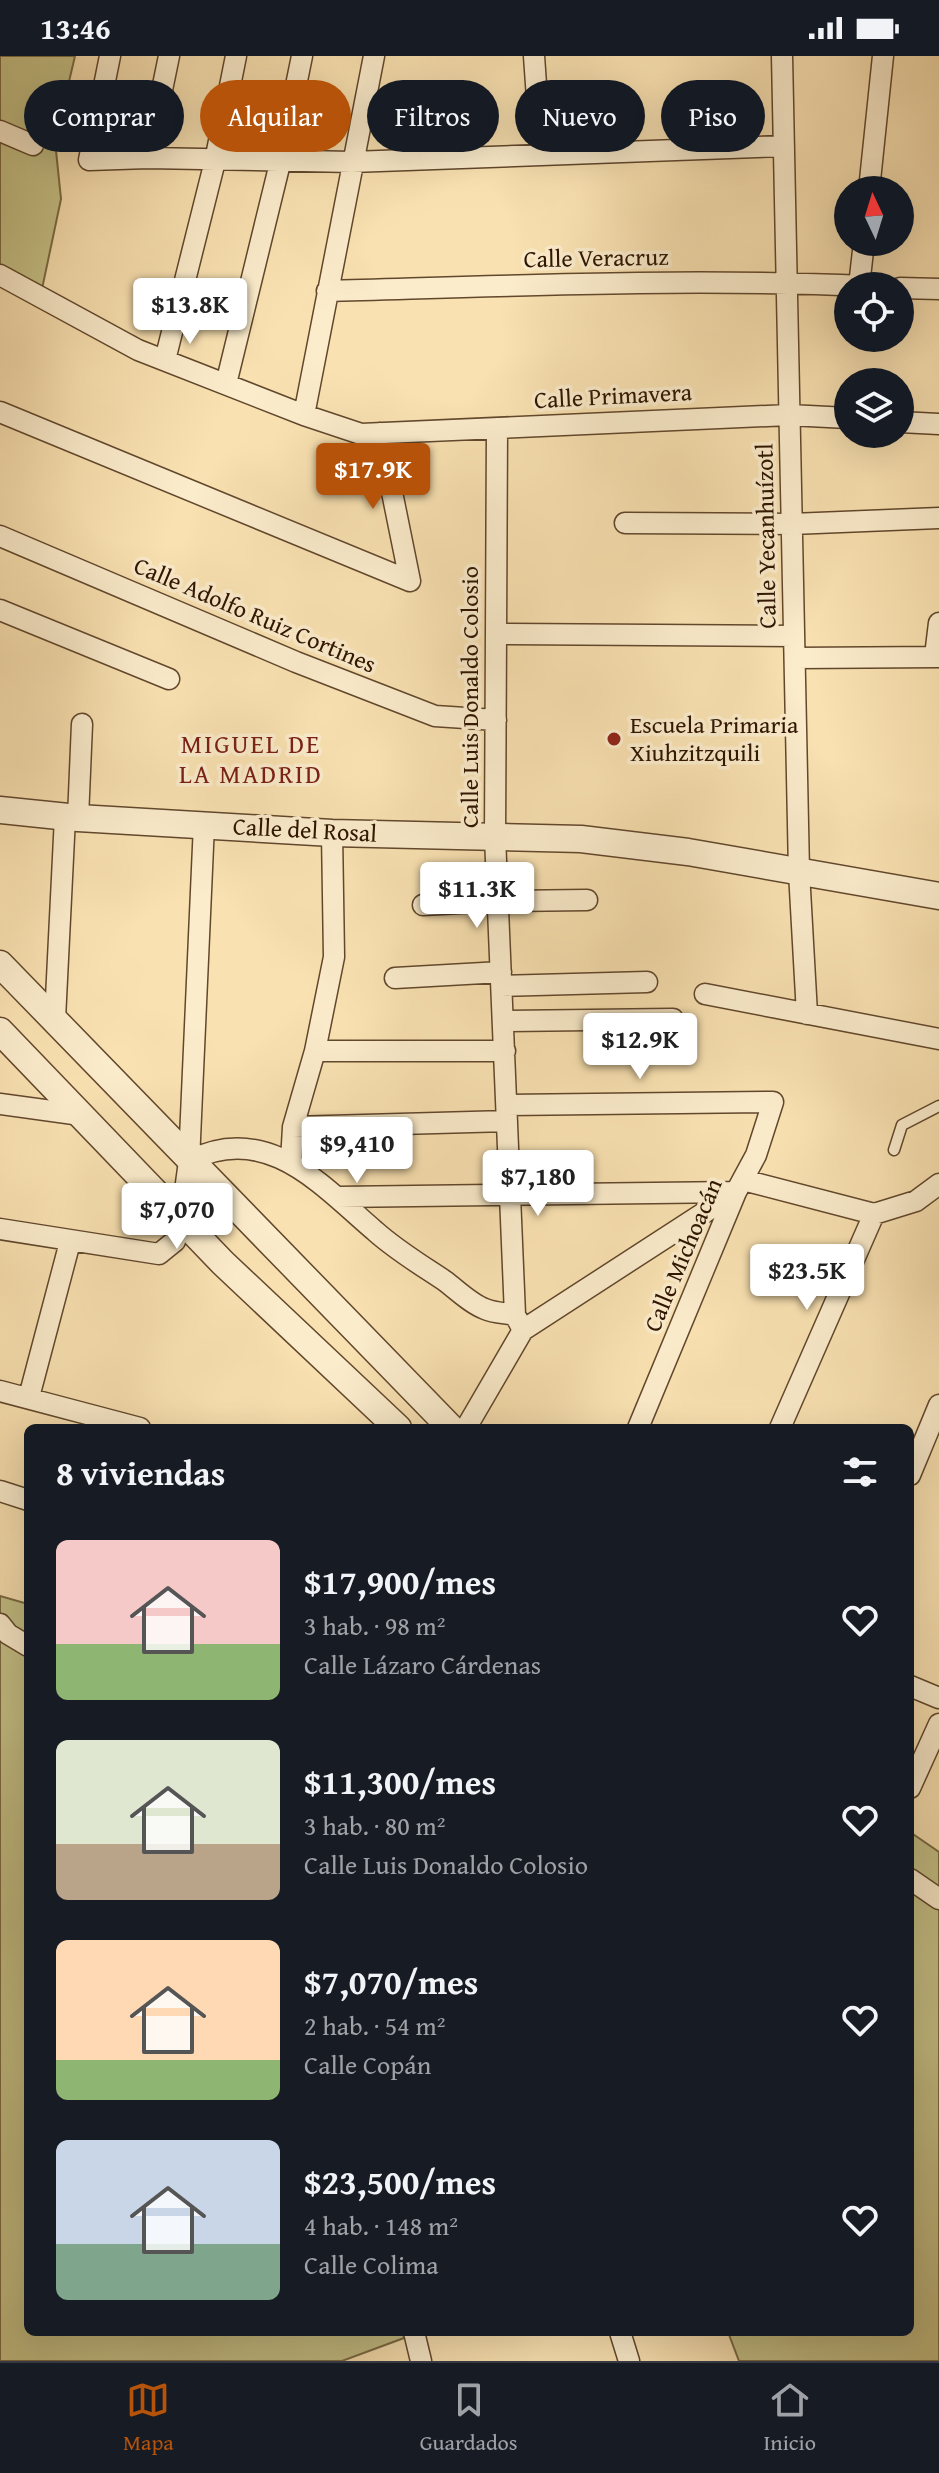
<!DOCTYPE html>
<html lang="es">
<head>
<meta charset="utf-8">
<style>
  body { margin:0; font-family:"Gentium Book Plus",serif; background:#242831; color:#f1f3f6; height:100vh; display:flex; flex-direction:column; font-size:30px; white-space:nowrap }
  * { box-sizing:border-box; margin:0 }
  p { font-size:26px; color:#9ea1a6 }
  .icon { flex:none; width:44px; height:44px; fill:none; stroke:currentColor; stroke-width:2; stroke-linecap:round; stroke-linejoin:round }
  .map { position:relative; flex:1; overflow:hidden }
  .details { position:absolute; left:24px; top:1368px; width:890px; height:912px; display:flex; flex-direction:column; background:#171b24; border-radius:12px; box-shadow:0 8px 32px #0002 }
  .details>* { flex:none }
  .banner { position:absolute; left:24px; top:24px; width:892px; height:72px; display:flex; gap:16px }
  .needle { width:52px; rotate:356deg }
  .buttons { position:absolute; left:834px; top:120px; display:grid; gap:16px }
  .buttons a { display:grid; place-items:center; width:80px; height:80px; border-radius:50%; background:#171b24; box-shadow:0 8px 32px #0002; font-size:40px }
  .price { position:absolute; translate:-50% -68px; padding:0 18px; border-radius:8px; background:#fff; color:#222; font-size:26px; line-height:52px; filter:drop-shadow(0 2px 4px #0008) }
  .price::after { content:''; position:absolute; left:50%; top:48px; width:24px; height:18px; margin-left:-12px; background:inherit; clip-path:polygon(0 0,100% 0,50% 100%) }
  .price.active { background:#b45309; color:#fff }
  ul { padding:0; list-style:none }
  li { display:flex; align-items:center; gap:24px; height:200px; padding:0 32px }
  li span { display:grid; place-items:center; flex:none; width:224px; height:160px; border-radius:12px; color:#555 }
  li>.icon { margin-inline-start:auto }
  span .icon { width:96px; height:96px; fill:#fffc; stroke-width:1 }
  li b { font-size:34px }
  h2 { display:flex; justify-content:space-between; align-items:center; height:96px; padding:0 32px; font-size:34px }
  .chip { padding:0 28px; border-radius:36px; background:#171b24; box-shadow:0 8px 32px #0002; font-size:28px; line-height:72px }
  .chip.active { background:#b45309; color:#fff }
  .status { display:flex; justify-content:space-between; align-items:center; height:56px; padding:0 40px; background:#171b24; direction:ltr }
  .status svg { height:22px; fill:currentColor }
  .dock { display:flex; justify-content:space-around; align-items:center; height:112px; border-top:2px solid #363941; background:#171b24; font-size:22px; color:#9ea1a6 }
  .dock a { display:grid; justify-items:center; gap:4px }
  .dock .active { color:#b45309 }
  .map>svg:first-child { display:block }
  .green { fill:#c5c187; stroke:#7a6a44; stroke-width:2 }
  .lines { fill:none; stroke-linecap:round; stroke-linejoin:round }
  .service-casing { stroke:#61472c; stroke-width:13 }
  .minor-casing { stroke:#61472c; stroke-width:23 }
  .tertiary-casing { stroke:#61472c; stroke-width:29 }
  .service { stroke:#fbeccc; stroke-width:10 }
  .minor { stroke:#fbeccc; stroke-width:20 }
  .tertiary { stroke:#fbeccc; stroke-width:26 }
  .poi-dot { fill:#8f2418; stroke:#fbeccc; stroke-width:3 }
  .labels { text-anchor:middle; stroke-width:7; stroke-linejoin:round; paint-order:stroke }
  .street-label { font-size:24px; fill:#2e1400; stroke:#fbeccc }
  .poi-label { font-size:24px; fill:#2e1400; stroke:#fbeccc; text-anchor:start }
  .neighbourhood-label { font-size:26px; letter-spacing:2px; fill:#7a1f14; stroke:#fbeccc }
</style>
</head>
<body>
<div class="status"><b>13:46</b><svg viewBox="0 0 49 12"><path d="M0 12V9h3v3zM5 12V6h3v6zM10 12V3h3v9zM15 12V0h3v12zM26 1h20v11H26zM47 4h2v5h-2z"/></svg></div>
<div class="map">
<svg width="939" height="2305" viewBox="0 0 939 2305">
  <rect width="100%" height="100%" fill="#f9e1b1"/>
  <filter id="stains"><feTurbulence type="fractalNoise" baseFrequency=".0025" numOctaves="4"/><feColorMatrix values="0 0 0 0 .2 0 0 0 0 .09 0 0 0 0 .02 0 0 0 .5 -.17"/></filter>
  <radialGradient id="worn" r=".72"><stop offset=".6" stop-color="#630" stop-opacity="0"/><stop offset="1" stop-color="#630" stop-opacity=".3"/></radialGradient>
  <!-- green -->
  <path class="green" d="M0,0H75L55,85L61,143L42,233L0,211Z
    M0,1540L28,1548V2276H403L404,2282L342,2305H0Z
    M910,1776L939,1796V2305H739L728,2276H910Z"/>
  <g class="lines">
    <!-- service casing -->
    <g class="service-casing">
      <path id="service" d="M894,1094L902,1069L939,1050"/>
    </g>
    <!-- minor casing -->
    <g class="minor-casing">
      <path id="minor" d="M110,0L89,104L148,102L352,106L784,90
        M534,0L541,99
        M782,0L799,816L807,958
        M364,55H451
        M0,75L33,89
        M148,102L169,0
        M869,134L883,0
        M0,219L138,294L304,359L361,378L789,359L848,362
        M859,230L864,186
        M900,232L939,233
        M327,235C506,230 686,222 865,230
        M165,304L215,105L236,0
        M226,328L281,103L302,0
        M0,356L410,525
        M304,359L374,0
        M900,366L939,368
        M380,377L410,525
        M625,467L792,468L939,462
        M0,480L296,606L435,660L496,664
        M0,554L169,623
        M496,578L794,580
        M935,600L939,567
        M795,602L939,601
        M78,762L82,668
        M423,849L498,845L587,844
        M395,922L501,916
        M502,930L647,926
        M705,938L939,983
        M55,963L65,761
        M504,965L673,963
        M315,995H505
        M0,1048L81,1059
        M507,1049L773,1046L756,1099L736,1136L638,1372
        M293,1071L507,1065
        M189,1105C267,1065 321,1129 375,1175C396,1194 421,1209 445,1225C457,1234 471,1248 485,1253C494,1257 506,1257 515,1259
        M291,1105L293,1071L315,995L334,901L332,777
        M743,1124L874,1158L916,1145L939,1128
        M338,1141L736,1136
        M0,1173L159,1198L175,1185L181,1164L189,1105L204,768
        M523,1274L736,1136
        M0,1335L140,1372
        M29,1341L70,1186
        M466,1372L523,1274L515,1259L495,781L497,372
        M780,1372L874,1158
        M910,1419L939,1349
        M0,1435L28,1444
        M0,1568L8,1578L28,1590
        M910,1630L939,1642
        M910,1732L939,1668
        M910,1823L939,1843
        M414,2276L421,2305
        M620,2276L629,2305"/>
    </g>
    <!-- tertiary casing -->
    <g class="tertiary-casing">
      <path id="tertiary" d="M0,754L78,762L332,777L581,783L688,796L939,840
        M0,908L451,1372
        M0,975L223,1207L398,1372"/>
    </g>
    <!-- service -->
    <use href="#service" class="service"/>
    <!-- minor -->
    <use href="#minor" class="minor"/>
    <!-- tertiary -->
    <use href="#tertiary" class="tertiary"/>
  </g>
  <!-- markers -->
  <circle class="poi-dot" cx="614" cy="683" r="8"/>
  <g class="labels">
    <!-- street labels -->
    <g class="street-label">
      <text transform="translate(596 202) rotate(-1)" y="8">Calle Veracruz</text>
      <text transform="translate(613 340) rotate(-3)" y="8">Calle Primavera</text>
      <text transform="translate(766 480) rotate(-91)" y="8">Calle Yecanhuízotl</text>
      <text transform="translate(255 559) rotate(23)" y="8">Calle Adolfo Ruiz Cortines</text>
      <text transform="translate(470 641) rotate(-90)" y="8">Calle Luis Donaldo Colosio</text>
      <text transform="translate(305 774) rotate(3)" y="8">Calle del Rosal</text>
      <text transform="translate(683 1199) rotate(-67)" y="8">Calle Michoacán</text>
    </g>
    <!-- poi labels -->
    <g class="poi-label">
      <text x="630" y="677">Escuela Primaria<tspan x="630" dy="28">Xiuhzitzquili</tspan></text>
    </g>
    <!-- neighbourhood labels -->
    <g class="neighbourhood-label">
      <text x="251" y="697">MIGUEL DE<tspan x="251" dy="30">LA MADRID</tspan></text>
    </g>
  </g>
  <rect width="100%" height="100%" filter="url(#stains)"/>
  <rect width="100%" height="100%" fill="url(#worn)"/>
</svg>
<div class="buttons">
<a><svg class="needle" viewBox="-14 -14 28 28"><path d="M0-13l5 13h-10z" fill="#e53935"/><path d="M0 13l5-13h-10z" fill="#9ea1a6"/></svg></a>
<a><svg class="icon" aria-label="locate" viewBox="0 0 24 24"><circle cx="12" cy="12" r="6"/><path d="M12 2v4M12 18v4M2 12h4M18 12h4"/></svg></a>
<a><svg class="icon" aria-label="layers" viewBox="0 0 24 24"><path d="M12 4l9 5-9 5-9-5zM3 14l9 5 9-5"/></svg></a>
</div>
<b class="price" style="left:190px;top:290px">$13.8K</b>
<b class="price active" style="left:373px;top:455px">$17.9K</b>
<b class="price" style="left:477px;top:874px">$11.3K</b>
<b class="price" style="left:640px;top:1025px">$12.9K</b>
<b class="price" style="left:357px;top:1129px">$9,410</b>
<b class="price" style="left:538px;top:1162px">$7,180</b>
<b class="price" style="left:177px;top:1195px">$7,070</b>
<b class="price" style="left:807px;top:1256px">$23.5K</b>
<div class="banner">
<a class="chip">Comprar</a>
<a class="chip active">Alquilar</a>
<a class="chip">Filtros</a>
<a class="chip">Nuevo</a>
<a class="chip">Piso</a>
</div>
<section class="details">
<h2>8 viviendas<svg class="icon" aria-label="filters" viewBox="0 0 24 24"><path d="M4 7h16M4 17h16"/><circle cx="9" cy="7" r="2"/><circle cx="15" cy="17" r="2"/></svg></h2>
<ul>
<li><span style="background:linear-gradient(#f6c9c9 65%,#8fb573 0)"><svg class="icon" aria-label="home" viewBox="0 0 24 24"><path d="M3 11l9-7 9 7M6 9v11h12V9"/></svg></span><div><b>$17,900/mes</b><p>3 hab. · 98 m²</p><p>Calle Lázaro Cárdenas</p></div><svg class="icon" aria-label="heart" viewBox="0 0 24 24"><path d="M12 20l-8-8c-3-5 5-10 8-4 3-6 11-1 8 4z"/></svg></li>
<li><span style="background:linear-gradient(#dfe7d0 65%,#b9a48a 0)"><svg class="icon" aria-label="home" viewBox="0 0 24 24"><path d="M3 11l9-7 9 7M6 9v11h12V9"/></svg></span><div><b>$11,300/mes</b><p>3 hab. · 80 m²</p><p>Calle Luis Donaldo Colosio</p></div><svg class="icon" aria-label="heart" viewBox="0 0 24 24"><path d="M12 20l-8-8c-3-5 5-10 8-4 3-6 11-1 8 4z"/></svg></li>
<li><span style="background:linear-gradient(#ffd9b3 75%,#8fb573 0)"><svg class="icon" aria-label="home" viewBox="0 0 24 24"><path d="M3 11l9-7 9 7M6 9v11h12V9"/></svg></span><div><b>$7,070/mes</b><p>2 hab. · 54 m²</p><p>Calle Copán</p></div><svg class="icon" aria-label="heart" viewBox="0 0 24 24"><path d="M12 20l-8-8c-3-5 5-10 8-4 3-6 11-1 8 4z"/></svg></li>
<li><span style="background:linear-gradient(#c9d6e8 65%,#7fa58c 0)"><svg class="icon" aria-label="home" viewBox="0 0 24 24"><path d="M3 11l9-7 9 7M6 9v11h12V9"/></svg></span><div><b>$23,500/mes</b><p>4 hab. · 148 m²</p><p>Calle Colima</p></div><svg class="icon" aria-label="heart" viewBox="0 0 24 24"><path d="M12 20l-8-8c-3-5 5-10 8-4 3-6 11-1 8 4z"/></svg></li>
</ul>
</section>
</div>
<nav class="dock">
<a class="active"><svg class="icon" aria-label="map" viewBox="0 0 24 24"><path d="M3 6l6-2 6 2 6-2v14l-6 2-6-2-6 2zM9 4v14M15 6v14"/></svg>Mapa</a>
<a><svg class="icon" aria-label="saved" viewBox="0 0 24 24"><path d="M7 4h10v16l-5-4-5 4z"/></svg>Guardados</a>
<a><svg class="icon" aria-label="home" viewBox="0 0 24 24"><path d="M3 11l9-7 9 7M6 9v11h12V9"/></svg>Inicio</a>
</nav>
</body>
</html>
